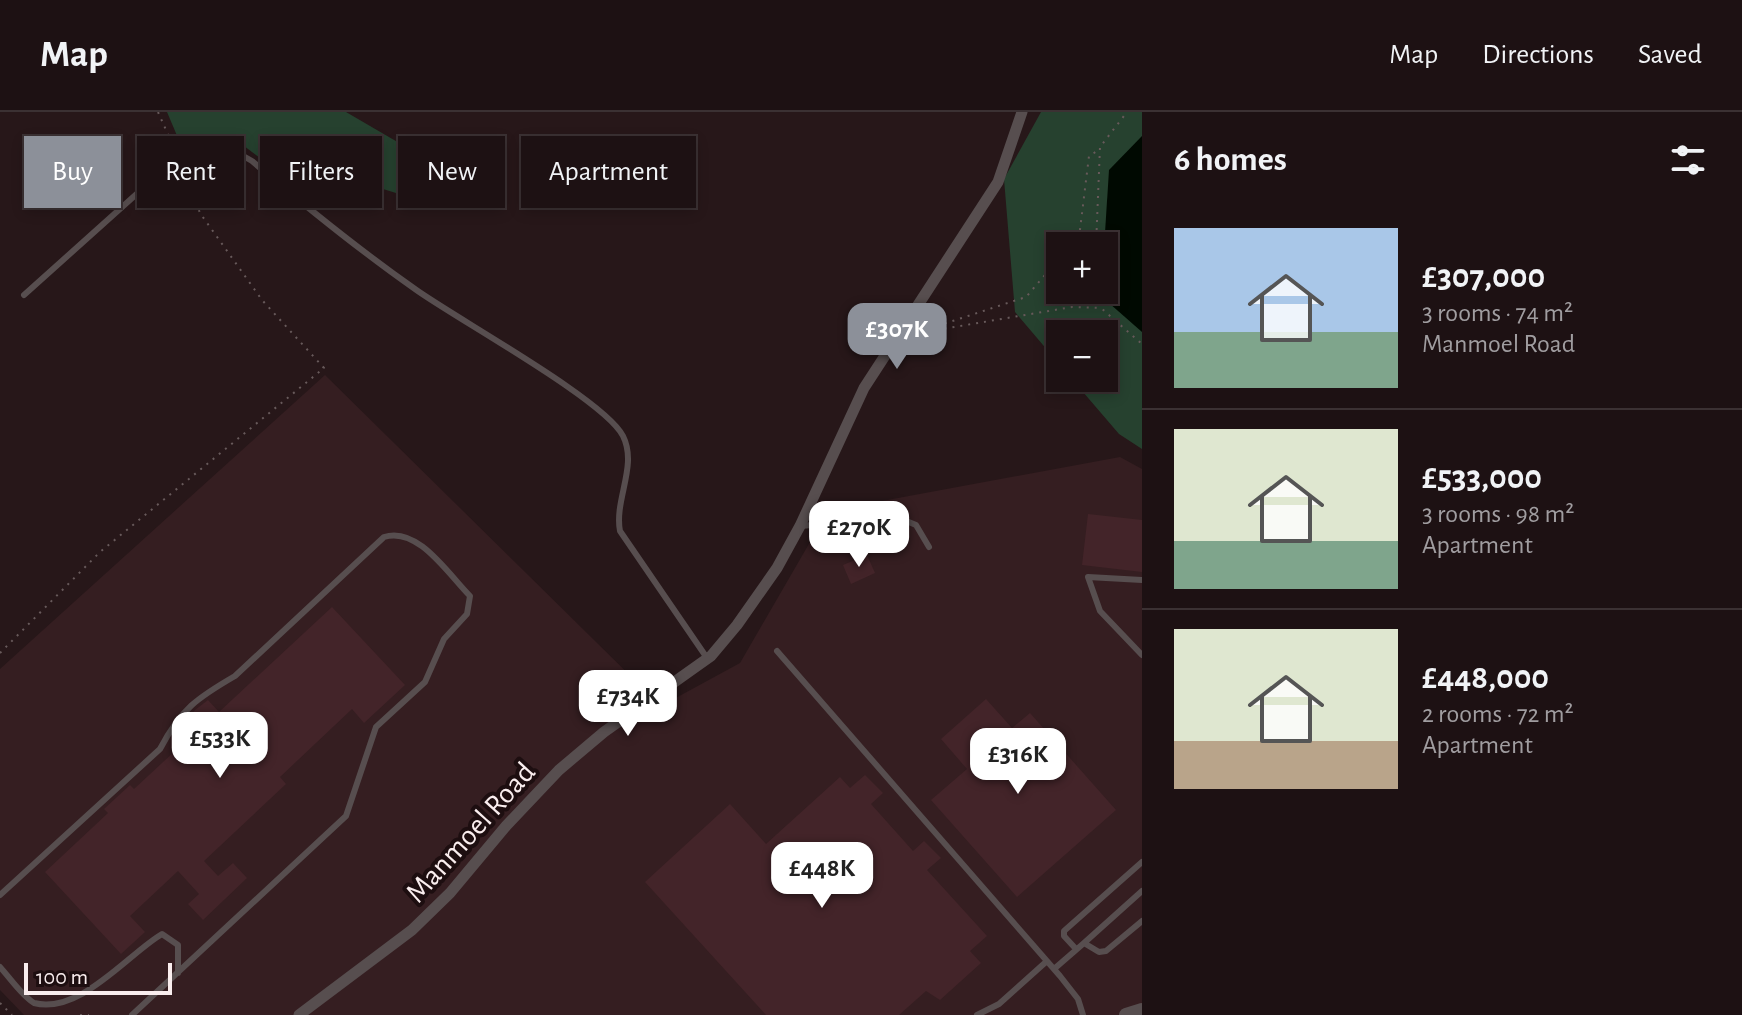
<!DOCTYPE html>
<html lang="en">
<head>
<meta charset="utf-8">
<style>
  body { margin:0; font-family:"Alegreya Sans",sans-serif; background:#251a1c; color:#f1f3f6; height:100vh; display:flex; flex-direction:column; font-size:30px; white-space:nowrap }
  * { box-sizing:border-box; margin:0 }
  p { font-size:26px; color:#a09da0 }
  .icon { flex:none; width:44px; height:44px; fill:none; stroke:currentColor; stroke-width:2; stroke-linecap:round; stroke-linejoin:round }
  .map { position:relative; flex:1; overflow:hidden }
  .side { display:flex; flex-direction:column; background:#1d1113; width:600px }
  .side>* { flex:none }
  .guide { position:absolute; left:24px; top:24px; width:760px; height:72px; display:flex; gap:16px }
  .buttons { position:absolute; left:1046px; top:120px; display:grid; gap:16px }
  .buttons a { display:grid; place-items:center; width:72px; height:72px; border-radius:0px; background:#1d1113; box-shadow:0 4px 12px #0003,0 0 0 2px #3b3133; font-size:40px }
  .scale { position:absolute; left:24px; bottom:20px; width:148px; box-sizing:border-box; padding-left:8px; border:4px solid #f9edee; border-top:0; font-size:22px; line-height:28px; white-space:nowrap; color:#f9edee; -webkit-text-stroke:6px #1d0e10; paint-order:stroke }
  .price { position:absolute; translate:-50% -68px; padding:0 18px; border-radius:16px; background:#fff; color:#222; font-size:26px; line-height:52px; filter:drop-shadow(0 2px 4px #0008) }
  .price::after { content:''; position:absolute; left:50%; top:48px; width:24px; height:18px; margin-left:-12px; background:inherit; clip-path:polygon(0 0,100% 0,50% 100%) }
  .price.active { background:#8c9099; color:#fff }
  ul { padding:0; list-style:none }
  li { display:flex; align-items:center; gap:24px; height:200px; padding:0 32px }
  li+li { border-top:2px solid #3b3133 }
  li span { display:grid; place-items:center; flex:none; width:224px; height:160px; border-radius:0px; color:#555 }
  li>.icon { margin-inline-start:auto }
  span .icon { width:96px; height:96px; fill:#fffc; stroke-width:1 }
  li b { font-size:34px }
  h2 { display:flex; justify-content:space-between; align-items:center; height:96px; padding:0 32px; font-size:34px }
  .chip { padding:0 28px; border-radius:0px; background:#1d1113; box-shadow:0 4px 12px #0003,0 0 0 2px #3b3133; font-size:28px; line-height:72px }
  .chip.active { background:#8c9099; color:#fff }
  header { display:flex; align-items:center; gap:48px; box-sizing:border-box; height:112px; padding:0 40px; background:#1d1113; border-bottom:2px solid #3b3133 }
  header strong { font-size:38px }
  nav { display:flex; gap:44px; margin-inline-start:auto; font-size:28px }
  main { display:flex; flex:1; min-height:0 }
  .map>svg:first-child { display:block }
  .built { fill:#351e21 }
  .green { fill:#26412f; fill-rule:evenodd }
  .water { fill:#000901 }
  .building { fill:#432429 }
  .lines { fill:none; stroke-linecap:round; stroke-linejoin:round }
  .path { stroke:#685a5b; stroke-width:2; stroke-dasharray:2 6; stroke-linecap:butt }
  .service { stroke:#574e4f; stroke-width:6 }
  .minor { stroke:#574e4f; stroke-width:11 }
  .tertiary { stroke:#574e4f; stroke-width:14 }
  .labels { text-anchor:middle; stroke-width:8; stroke-linejoin:round; paint-order:stroke }
  .street-label { font-size:30px; fill:#f9edee; stroke:#1d0e10 }
</style>
</head>
<body>
<header>
<strong>Map</strong>
<nav><a>Map</a><a>Directions</a><a>Saved</a></nav>
</header>
<main>
<div class="map">
<svg width="1142" height="903" viewBox="0 0 1142 903">
  <rect width="100%" height="100%" fill="#271719"/>
  <!-- built -->
  <path class="built" d="M325,263L661,594L740,551L828,399L1120,345L1142,357V903H24L0,878V557Z"/>
  <!-- green -->
  <path class="green" d="M167,0H346L449,60L396,81L357,69L307,43L280,61L232,25L189,29L178,26Z
    M1041,0H1142V337L1119,322L1071,266H1104V222H1060V253L1015,200L1004,67ZM1060,134H1104V178H1060Z"/>
  <!-- water -->
  <path class="water" d="M1142,24V220L1101,184L1109,58Z"/>
  <!-- building -->
  <path class="building" d="M1088,402L1142,408V460L1082,453Z
    M867,443L875,461L851,472L843,453Z
    M332,495L405,573L364,611L352,597L280,665L286,672L204,749L218,764L233,751L247,766L203,808L188,792L199,782L178,759L130,804L145,820L121,842L45,760L108,701L104,697L130,673L134,677L190,625L181,615L195,598L208,588L219,600Z
    M986,587L1012,616L1030,601L1116,698L1017,785L931,688L967,657L941,627Z
    M865,663L883,681L871,692L913,739L924,729L941,746L927,758L987,824L970,839L981,851L940,888L926,879L899,903H766L645,770L730,692L766,732L840,665L850,676Z"/>
  <g class="lines">
    <!-- path -->
    <path class="path" d="M158,0L174,36
      M1078,134L1089,44L1099,38
      M1096,134L1100,35L1127,0
      M1094,178L1093,189L1142,232
      M922,219L1026,185L1051,156L1060,154
      M913,222L1072,195L1102,196
      M0,541L100,440L324,256L262,188L200,101L181,52
      M0,891L12,903
      M80,903H89"/>
    <!-- service -->
    <path class="service" d="M24,183L189,35L222,32L252,49C305,94 358,137 415,177C455,206 605,288 623,324C638,354 614,388 620,419L707,546
      M800,414L899,406L916,413L929,435
      M1142,468L1088,465L1100,499L1142,543
      M777,539L1060,864L1078,887L1083,903
      M0,783L160,637C181,597 197,586 235,564L384,425C418,414 448,462 470,484L467,502L444,527L425,570L376,615L346,704L132,903
      M1084,831L1142,779
      M1076,837L1064,824V819L1142,750
      M0,855C10,866 22,884 34,891C80,903 128,842 162,822L178,833V861
      M1054,857L1084,831L1099,840L1106,839L1142,809
      M977,903L999,892L1047,849"/>
    <!-- minor -->
    <path class="minor" d="M299,903L412,818L450,781L506,714L559,658L604,620L711,544L737,513L777,456L800,414L864,276L998,70L1022,0"/>
    <!-- tertiary -->
    <path class="tertiary" d="M1126,903L1142,898"/>
  </g>
  <g class="labels">
    <!-- street labels -->
    <g class="street-label">
      <text transform="translate(470 720) rotate(-48)" y="10">Manmoel Road</text>
    </g>
  </g>
</svg>
<div class="buttons">
<a>+</a>
<a>−</a>
</div>
<div class="scale">100 m</div>
<b class="price active" style="left:897px;top:259px">£307K</b>
<b class="price" style="left:859px;top:457px">£270K</b>
<b class="price" style="left:628px;top:626px">£734K</b>
<b class="price" style="left:220px;top:668px">£533K</b>
<b class="price" style="left:1018px;top:684px">£316K</b>
<b class="price" style="left:822px;top:798px">£448K</b>
<div class="guide">
<a class="chip active">Buy</a>
<a class="chip">Rent</a>
<a class="chip">Filters</a>
<a class="chip">New</a>
<a class="chip">Apartment</a>
</div>
</div>
<section class="side">
<h2>6 homes<svg class="icon" aria-label="filters" viewBox="0 0 24 24"><path d="M4 7h16M4 17h16"/><circle cx="9" cy="7" r="2"/><circle cx="15" cy="17" r="2"/></svg></h2>
<ul>
<li><span style="background:linear-gradient(#a9c7e8 65%,#7fa58c 0)"><svg class="icon" aria-label="home" viewBox="0 0 24 24"><path d="M3 11l9-7 9 7M6 9v11h12V9"/></svg></span><div><b>£307,000</b><p>3 rooms · 74 m²</p><p>Manmoel Road</p></div></li>
<li><span style="background:linear-gradient(#dfe7d0 70%,#7fa58c 0)"><svg class="icon" aria-label="home" viewBox="0 0 24 24"><path d="M3 11l9-7 9 7M6 9v11h12V9"/></svg></span><div><b>£533,000</b><p>3 rooms · 98 m²</p><p>Apartment</p></div></li>
<li><span style="background:linear-gradient(#dfe7d0 70%,#b9a48a 0)"><svg class="icon" aria-label="home" viewBox="0 0 24 24"><path d="M3 11l9-7 9 7M6 9v11h12V9"/></svg></span><div><b>£448,000</b><p>2 rooms · 72 m²</p><p>Apartment</p></div></li>
</ul>
</section>
</main>
</body>
</html>
